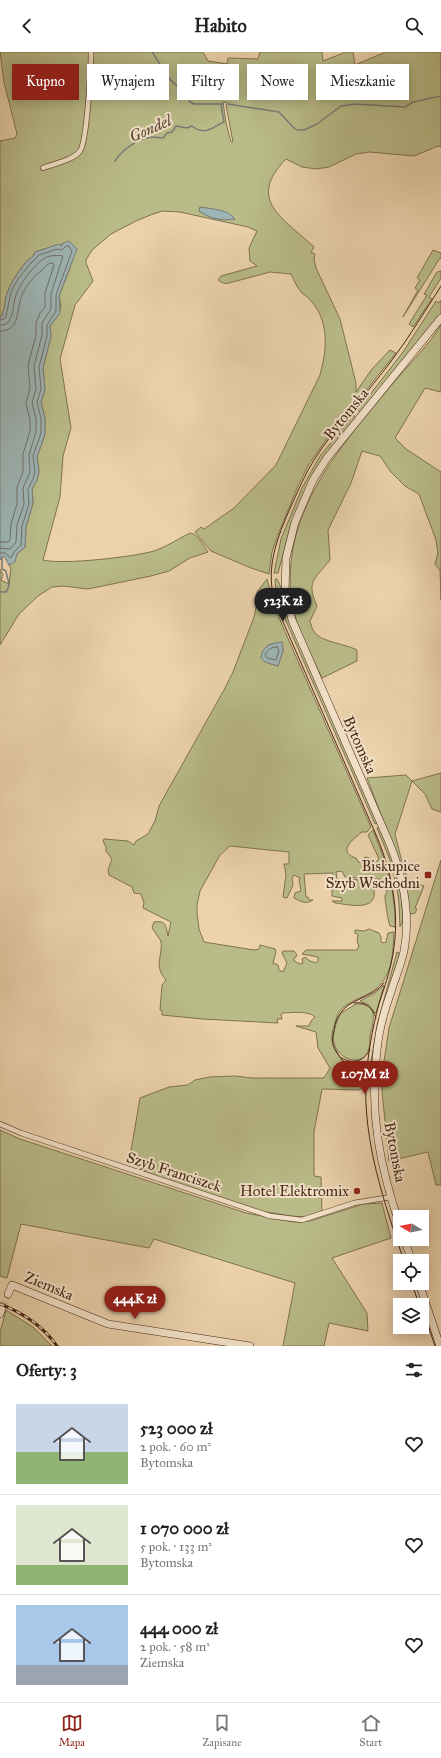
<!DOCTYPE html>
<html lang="pl">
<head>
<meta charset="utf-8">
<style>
  body { margin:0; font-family:"IM FELL Great Primer",serif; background:#f2f2f2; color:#222; height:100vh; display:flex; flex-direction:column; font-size:15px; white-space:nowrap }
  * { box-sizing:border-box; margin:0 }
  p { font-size:13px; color:#767676 }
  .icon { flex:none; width:22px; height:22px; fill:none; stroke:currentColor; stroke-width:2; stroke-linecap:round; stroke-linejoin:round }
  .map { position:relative; height:1294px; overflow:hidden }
  .drawer { display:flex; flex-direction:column; background:#fff; flex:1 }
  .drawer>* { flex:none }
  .guide { position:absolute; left:12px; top:12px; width:417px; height:36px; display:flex; gap:8px }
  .needle { width:26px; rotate:280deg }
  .tools { position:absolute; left:393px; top:1158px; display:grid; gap:8px }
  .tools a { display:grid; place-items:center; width:36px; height:36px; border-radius:0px; background:#fff; box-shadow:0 2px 10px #0003; font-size:20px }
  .price { position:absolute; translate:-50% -34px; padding:0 9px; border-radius:14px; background:#8f2418; color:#fff; font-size:13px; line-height:26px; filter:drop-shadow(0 1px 2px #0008) }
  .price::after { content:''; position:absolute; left:50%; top:24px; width:12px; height:9px; margin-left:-6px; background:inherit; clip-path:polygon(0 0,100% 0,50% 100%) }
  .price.active { background:#222; color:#fff }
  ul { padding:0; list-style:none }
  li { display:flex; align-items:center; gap:12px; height:100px; padding:0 16px }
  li+li { border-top:1px solid #e0e0e0 }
  li span { display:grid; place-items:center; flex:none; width:112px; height:80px; border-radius:0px; color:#555 }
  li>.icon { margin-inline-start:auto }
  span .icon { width:48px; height:48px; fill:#fffc; stroke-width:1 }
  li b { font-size:17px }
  h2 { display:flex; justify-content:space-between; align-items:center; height:48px; padding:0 16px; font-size:17px }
  .chip { padding:0 14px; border-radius:0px; background:#fff; box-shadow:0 2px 10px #0003; font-size:14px; line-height:36px }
  .chip.active { background:#8f2418; color:#fff }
  header { display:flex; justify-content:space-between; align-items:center; height:52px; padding:0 16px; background:#fff; font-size:18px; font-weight:700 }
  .dock { display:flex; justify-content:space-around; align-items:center; height:56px; border-top:1px solid #e0e0e0; background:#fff; font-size:11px; color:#767676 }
  .dock a { display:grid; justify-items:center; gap:2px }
  .dock .active { color:#8f2418 }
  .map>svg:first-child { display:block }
  .green { fill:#b9bc89; stroke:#807250; fill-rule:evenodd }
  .water { fill:#9db5b6; stroke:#7a7d76 }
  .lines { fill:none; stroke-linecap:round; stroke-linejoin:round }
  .shore { stroke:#726f66; stroke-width:1 }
  .stream { stroke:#7a7d76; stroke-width:1.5 }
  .secondary-tunnel { stroke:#cbb190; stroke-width:7; stroke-dasharray:7 3.5; stroke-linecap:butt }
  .street-casing { stroke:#70543c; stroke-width:6 }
  .secondary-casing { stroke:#462916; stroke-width:8 }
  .street { stroke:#f3e2ca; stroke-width:4.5 }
  .secondary { stroke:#f3e2ca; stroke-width:7 }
  .tram { stroke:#462916; stroke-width:1 }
  .rail-casing { stroke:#462916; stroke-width:3 }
  .rail { stroke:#f3e2ca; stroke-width:1.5; stroke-dasharray:4.5; stroke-linecap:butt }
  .poi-dot { fill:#8f2418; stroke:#f3e2ca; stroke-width:1.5 }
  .labels { text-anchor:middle; stroke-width:4; stroke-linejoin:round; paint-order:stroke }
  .street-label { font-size:15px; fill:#462916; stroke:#f3e2ca }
  .poi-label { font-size:15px; fill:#462916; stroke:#f3e2ca; text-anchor:end }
  .water-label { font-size:16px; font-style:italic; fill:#574536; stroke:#f3e2ca }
</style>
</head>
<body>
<header><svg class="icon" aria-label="back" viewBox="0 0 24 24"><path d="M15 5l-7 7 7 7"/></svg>Habito<svg class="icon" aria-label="search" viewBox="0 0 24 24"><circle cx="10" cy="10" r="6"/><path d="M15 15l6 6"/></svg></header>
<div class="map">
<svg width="441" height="1294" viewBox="0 0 441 1294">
  <rect width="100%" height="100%" fill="#ecd3ae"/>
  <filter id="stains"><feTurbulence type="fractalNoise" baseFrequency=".005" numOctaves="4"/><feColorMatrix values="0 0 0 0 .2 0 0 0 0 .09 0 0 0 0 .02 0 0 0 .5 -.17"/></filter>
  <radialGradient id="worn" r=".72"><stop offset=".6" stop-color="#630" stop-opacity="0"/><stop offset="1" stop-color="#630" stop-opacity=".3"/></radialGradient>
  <!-- green -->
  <path class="green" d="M0,0H203L208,9L227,12L228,6L258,7L260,0H322L323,9L346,0H353L355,13L386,0H441V95L438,94L414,104L369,100L356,102L329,115L316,117L302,115L286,107C246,148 283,166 314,195L311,200L315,202L314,207L316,216L340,267L356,331V340L372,317L390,298L396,301L326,388L309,412L298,434L277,485L272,500L269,522L251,516L211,499L195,480L201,475L204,477L234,456L276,413L320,323C326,301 329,277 317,257C313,250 308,245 302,241C297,236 294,228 291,222L270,220L229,231C225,232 221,231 218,228L221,224L257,214L250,209L249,196L257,179L248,175L180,160L163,159L153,162L136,169L111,182L92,198L86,208V211L93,229L75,253L60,307L71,376L63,404L60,445L43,508C63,513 133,505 154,499C166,495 178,487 190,481C198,482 203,493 208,500L190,506L169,519L151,524L88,537L63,534L52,535L38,544L19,562L0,593V517L3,523L1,528L9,532L11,516L8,512L12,511L17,502L25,495L26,475L33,451L32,437L37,428L39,420L37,405L45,382V366L41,350L45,338L43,316L51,284L50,274L57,265L61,255L59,244L70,216L62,194H60L59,193L35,200C33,206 30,206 27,209C21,216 11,230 8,239C4,248 6,258 0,266V89L15,86L17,82L4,30ZM223,50L228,51L226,53L233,90H231L226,71ZM200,155C213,157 223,159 235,167C223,169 209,166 199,159Z
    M433,198L441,201V207L440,206L403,265L418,238L415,236L420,228L417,226Z
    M441,219V226L429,245L432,247L413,275L409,272L427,243L424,242L437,220Z
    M441,248V261L360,361L358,358L403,300L436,249L439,251Z
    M441,273V340L425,336L395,386L406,397L441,420V548L440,518L435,512L438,501L436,488L419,442L405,434L391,420L380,404L362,399L351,431L328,478L330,508C314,528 306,529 317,554L310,569C311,572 312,578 315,581C322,590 346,592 357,598V609L322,626C312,605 295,573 292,550C279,460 342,393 395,329C410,311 429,293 441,273Z
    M354,363L355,366L325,405L291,473L278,521H274L281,487L302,436L320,404Z
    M267,527L275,555L283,575L371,775L367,780H362C352,788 337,800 356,806L359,811L365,805L369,806L372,810H376L379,807L368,783L373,778L385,809L390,828L345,825L342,819L336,820L337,827L334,828L333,821L304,822L306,845H308L309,848H313C306,853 300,849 294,846L295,841L301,839L299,828L300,826L294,823L292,826L293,833L287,846L283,845L286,823L284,812H289V800L230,794L220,803L200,839L197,853V861L199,877L204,890L254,898L259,897L260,893L275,897L276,900L273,911L278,913L279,918L283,920L287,911L282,901L283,899H294L297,903L296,905L294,906V909L300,912L303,911L302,907L305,905L310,909L316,911L318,909V905L302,902L306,898H357L359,894L357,889L358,883L355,881V878L364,879L369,877L379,881L381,885V890L383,891L386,890L388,881L394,880C393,897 393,917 382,931C371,945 348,947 339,960C336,965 335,972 333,977C329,992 335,1000 344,1010L343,1012L362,1036L359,1038L322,1037L314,1080V1124L321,1125L322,1159L307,1165L291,1164L260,1159L150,1122L129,1110L140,1046L169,1035L188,1033L195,1028L210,1025L235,1024L252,1026H324L330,1016L318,996L316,980L296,974H309L311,969L315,965C307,958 293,961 282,961L281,963L282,967H277L278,971L202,967L162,963V959L160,958L162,933L166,928C153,913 163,905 161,889L152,876L154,870C166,868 166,874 168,884L171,870L143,856L144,851L141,842L134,841L132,835L109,823L108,818L112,807L106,799V795L103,789L104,787L128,789L134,793L136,789L148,782L155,769L159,754L224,638L233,620L254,565L256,556L257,540ZM282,590L283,599L278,614L265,610L264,597L268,593Z
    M275,527H277L279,531L378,770L375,772L279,553L276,539Z
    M441,721V760L432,757L425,742L412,729L395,782L403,814L409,830L424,834L415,856L417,857L415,861L412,862L409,861L402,817L367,726L406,723L412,729Z
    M379,775L387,791L399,827L395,828L390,808L377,776Z
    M441,808V1133H436L428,1100L389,1109L382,1039L383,1016L389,976Z
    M349,827L370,829C373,832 375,839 374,844C371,859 346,852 335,851L332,849H342V846L332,844V837L330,833L339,830L342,833H339V837H346V833L347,831L346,829Z
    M400,829L403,868L400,875L399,851L396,830Z
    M385,830H391L395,859V875L390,874C388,869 385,848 385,845C385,843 387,841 387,839L385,836L387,832Z
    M397,900L399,901V905L383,956L371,1010L377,973Z
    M384,933L376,961H375L369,953L360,949L375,941Z
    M356,952C380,951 373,970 370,984C370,988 370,995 368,999C362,1015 342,1008 336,996C330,986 336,970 341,961Z
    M361,1013H364L363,1032L352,1017Z
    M0,1078L20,1087L246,1161L294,1170L310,1169L363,1152L382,1151L391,1186L332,1206L367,1261L368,1279L329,1271L324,1294H283L295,1231L154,1187L149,1196L21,1172L7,1226L0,1224Z
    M6,1258L33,1275L52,1294H0V1281Z"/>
  <!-- water -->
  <path class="water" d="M200,155C211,157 228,157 235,167C222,169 210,167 199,159Z
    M69,189L77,197L59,244L60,261L50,274L51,284L43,316L45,338L41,350L45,366V382L37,405L39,420L37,428L32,437L33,451L26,475L25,495L17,502L15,510L9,513L4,504L0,508V266C6,258 4,248 8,239C11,230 21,216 27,209C30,206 33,206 35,200L59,192L62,194L61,192Z
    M282,590L283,599L278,614L265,610L261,606C262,593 272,591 282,590Z"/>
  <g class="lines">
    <!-- shore -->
    <path class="shore" d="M0,268L4,267L6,264L11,240L18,227L30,212L39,203L57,197L62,198L66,194H69L72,199L56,243V259L47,273V284L39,315L41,337L37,350L41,366V381L33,404L35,420L33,427L28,437L29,452L22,474L21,493L14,500L11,506L5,501H0
      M0,273C5,273 8,272 10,267C14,260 13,251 16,243C20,231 33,215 42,208C47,203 57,203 63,204L51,242V257L42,271V283L34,314L36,337L32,351L36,367V380L29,403L30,420L23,436L24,452L17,473L16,490L10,497L0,496
      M0,279C21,279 16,257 22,243C26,234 33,225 41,219C45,215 47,211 53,211L54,213L45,241V255L40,261L36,271V283L28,313L30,336L26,351L30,368V379L23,402V420L17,435V452L11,472L10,488L8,490H0
      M277,595L279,598L276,608L267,606L265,603C267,598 271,595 277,595Z"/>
    <!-- stream -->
    <path class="stream" d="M152,0C163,15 167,30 185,39L190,50L194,52H223
      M228,52L279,60L293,75L297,78H304L317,72L341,54L355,52L405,55L413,50L441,44
      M115,109C121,99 136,88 147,86C151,84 158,86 163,86L167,81L172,80L176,74L187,76L192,74C205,84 211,76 224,70L221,53
      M0,540H6C12,532 7,528 6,519L2,517V505"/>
    <!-- secondary-tunnel -->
    <path class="secondary-tunnel" d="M2,1256L8,1242"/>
    <!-- street casing -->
    <g class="street-casing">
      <path id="street" d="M43,116C55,111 72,109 80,99C87,90 91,14 91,0
        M0,1072L21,1081L270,1164L302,1168L354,1151L391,1145"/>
    </g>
    <!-- secondary casing -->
    <g class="secondary-casing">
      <path id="secondary" d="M400,1174C380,1115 369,1061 377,998C379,978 384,959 391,940C395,926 401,913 404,899C411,862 403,824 389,790L292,568L285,539L286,506L295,470L313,428L327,406L441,266
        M404,1187L412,1209
        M419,1231L440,1294
        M8,1242L12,1233L108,1272L250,1294
        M0,1262L2,1256"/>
    </g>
    <!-- street -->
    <use href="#street" class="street"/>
    <!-- secondary -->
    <use href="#secondary" class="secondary"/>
    <!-- tram -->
    <path class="tram" d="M354,951C365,949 373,956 376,966
      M342,1006C352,1013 364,1009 370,998
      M365,1039C358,1022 343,1012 335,997C332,991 332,985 334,979C335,973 336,967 340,962C348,947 373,946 384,931
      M404,1209C384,1150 363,1090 366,1027C368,1002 372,977 379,952C383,939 388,926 391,912C401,868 394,826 377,785L277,556C263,519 277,486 292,452C299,437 305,422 314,408C337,372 367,342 392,308C410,284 425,259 441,234
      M412,1231L419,1253
      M422,1256L435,1294"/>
    <!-- rail casing -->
    <g class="rail-casing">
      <path id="rail" d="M0,1252C23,1261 42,1273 57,1294"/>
    </g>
    <!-- rail -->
    <use href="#rail" class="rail"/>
  </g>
  <!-- markers -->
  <g class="poi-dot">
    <rect x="424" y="819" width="8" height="8" rx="2"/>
    <circle cx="357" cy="1139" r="4"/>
  </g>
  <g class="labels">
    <!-- street labels -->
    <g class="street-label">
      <text transform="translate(346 362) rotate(-51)" y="5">Bytomska</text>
      <text transform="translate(360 693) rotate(66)" y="5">Bytomska</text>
      <text transform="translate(395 1100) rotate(79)" y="5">Bytomska</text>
      <text transform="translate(174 1120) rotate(18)" y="5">Szyb Franciszek</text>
      <text transform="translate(49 1234) rotate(23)" y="5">Ziemska</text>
    </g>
    <!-- poi labels -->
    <g class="poi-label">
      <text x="420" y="819">Biskupice<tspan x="420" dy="17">Szyb Wschodni</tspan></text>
      <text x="349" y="1144">Hotel Elektromix</text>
    </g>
    <!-- water labels -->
    <g class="water-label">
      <text transform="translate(150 76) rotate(-24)" y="6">Gondel</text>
    </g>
  </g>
  <rect width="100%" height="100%" filter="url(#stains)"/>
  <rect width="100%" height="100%" fill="url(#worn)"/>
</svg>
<div class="tools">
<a><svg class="needle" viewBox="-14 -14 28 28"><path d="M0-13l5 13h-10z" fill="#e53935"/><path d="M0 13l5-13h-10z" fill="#767676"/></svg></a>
<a><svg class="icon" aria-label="locate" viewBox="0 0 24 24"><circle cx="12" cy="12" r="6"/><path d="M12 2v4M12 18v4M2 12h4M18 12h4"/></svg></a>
<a><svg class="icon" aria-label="layers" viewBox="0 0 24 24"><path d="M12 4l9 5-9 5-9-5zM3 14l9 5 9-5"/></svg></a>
</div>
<b class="price active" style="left:283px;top:570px">523K zł</b>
<b class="price" style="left:365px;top:1043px">1.07M zł</b>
<b class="price" style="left:135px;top:1268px">444K zł</b>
<div class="guide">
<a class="chip active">Kupno</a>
<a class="chip">Wynajem</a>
<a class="chip">Filtry</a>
<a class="chip">Nowe</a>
<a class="chip">Mieszkanie</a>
</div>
</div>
<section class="drawer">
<h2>Oferty: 3<svg class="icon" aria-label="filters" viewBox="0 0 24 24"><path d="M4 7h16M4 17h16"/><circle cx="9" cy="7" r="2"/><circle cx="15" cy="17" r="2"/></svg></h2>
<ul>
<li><span style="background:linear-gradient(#c9d6e8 60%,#8fb573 0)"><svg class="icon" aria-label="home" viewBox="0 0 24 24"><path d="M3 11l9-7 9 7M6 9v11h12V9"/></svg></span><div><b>523 000 zł</b><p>2 pok. · 60 m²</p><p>Bytomska</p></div><svg class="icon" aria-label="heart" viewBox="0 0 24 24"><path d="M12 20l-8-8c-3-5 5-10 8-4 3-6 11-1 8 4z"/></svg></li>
<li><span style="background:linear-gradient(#dfe7d0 75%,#8fb573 0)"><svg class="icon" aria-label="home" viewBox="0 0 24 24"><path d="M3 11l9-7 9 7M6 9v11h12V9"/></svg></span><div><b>1 070 000 zł</b><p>5 pok. · 133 m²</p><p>Bytomska</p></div><svg class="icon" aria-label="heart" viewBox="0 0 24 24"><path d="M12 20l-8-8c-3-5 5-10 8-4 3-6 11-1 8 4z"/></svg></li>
<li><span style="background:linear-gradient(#a9c7e8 75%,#9aa5b1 0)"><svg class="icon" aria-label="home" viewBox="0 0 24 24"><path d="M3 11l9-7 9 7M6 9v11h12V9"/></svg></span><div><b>444 000 zł</b><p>2 pok. · 58 m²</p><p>Ziemska</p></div><svg class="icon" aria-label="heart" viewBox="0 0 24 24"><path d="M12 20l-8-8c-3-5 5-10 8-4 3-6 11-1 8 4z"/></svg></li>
</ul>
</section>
<nav class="dock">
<a class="active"><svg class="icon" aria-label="map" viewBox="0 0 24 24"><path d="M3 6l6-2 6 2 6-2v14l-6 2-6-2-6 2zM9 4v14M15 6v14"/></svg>Mapa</a>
<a><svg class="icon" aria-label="saved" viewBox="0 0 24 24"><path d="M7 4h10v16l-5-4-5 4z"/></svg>Zapisane</a>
<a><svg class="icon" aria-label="home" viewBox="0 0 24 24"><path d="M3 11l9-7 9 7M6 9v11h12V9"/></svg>Start</a>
</nav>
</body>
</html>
